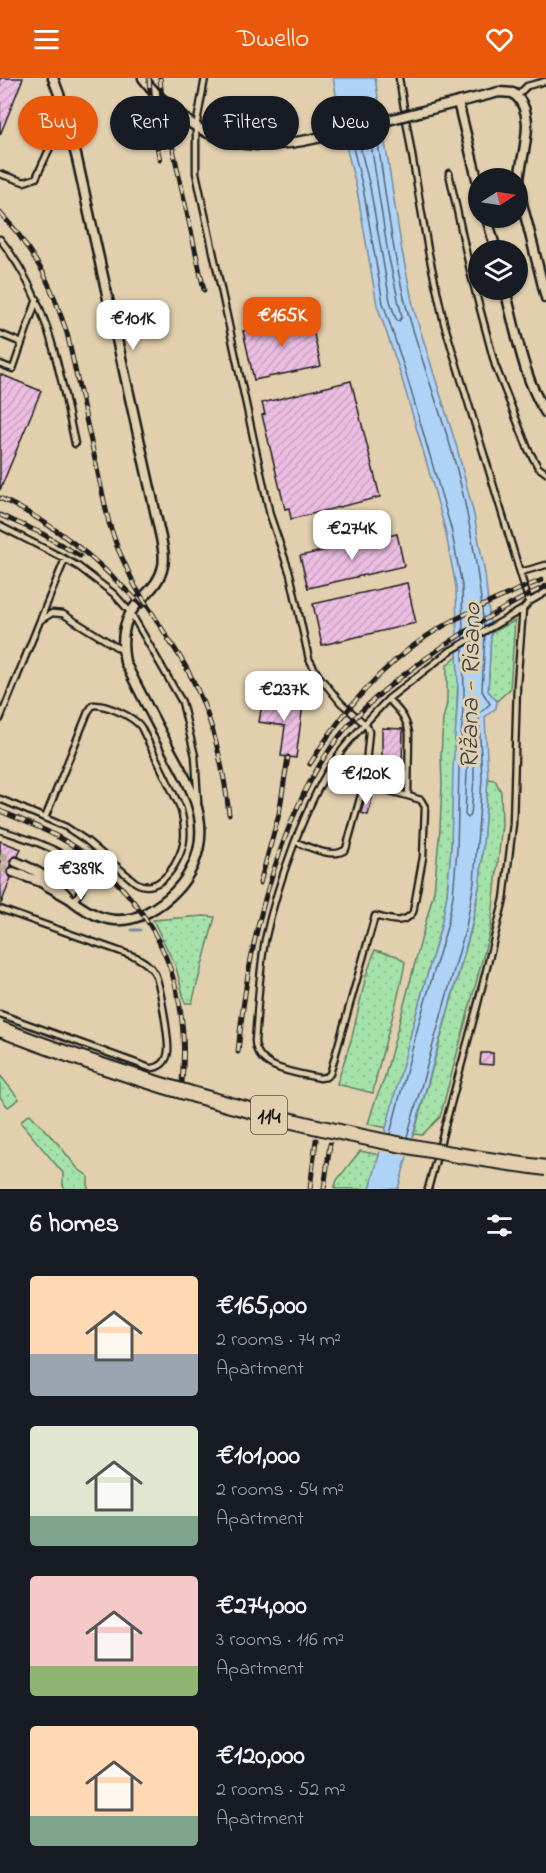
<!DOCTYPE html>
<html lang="en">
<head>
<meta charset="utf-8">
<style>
  body { margin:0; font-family:"Indie Flower",sans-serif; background:#242831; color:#f1f3f6; height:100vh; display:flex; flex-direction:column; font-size:22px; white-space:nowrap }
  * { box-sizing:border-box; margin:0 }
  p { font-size:20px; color:#9ea1a6 }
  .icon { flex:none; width:33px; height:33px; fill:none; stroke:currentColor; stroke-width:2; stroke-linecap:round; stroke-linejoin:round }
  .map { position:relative; height:1111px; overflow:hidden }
  .sheet { display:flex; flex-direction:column; background:#171b24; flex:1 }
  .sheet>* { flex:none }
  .top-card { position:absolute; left:18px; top:18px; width:510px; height:54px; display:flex; gap:12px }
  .needle { width:39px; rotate:78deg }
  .fabs { position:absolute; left:468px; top:90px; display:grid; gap:12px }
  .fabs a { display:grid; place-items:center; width:60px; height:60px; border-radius:50%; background:#171b24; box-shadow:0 2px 4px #0004; font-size:30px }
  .price { position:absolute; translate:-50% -51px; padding:0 14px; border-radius:12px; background:#fff; color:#222; font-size:20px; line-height:39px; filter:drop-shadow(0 2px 3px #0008) }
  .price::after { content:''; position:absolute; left:50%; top:36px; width:18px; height:14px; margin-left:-9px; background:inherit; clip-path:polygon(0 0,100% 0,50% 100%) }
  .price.on { background:#ea580c; color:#fff }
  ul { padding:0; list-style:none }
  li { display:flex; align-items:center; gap:18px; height:150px; padding:0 30px }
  li span { display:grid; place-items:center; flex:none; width:168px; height:120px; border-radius:6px; color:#555 }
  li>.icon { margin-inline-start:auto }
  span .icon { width:72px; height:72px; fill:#fffc; stroke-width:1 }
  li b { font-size:26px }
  h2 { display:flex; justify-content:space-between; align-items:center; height:72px; padding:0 30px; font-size:26px }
  .pill { padding:0 21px; border-radius:27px; background:#171b24; box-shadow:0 2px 4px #0004; font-size:21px; line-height:54px }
  .pill.on { background:#ea580c; color:#fff }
  header { display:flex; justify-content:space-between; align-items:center; height:78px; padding:0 30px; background:#ea580c; color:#fff; font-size:27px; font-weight:600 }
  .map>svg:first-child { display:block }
  .grass { fill:url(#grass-dots); stroke:#607f62; stroke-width:1.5 }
  .water { fill:#aed3f7; stroke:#748a9f; stroke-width:1.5 }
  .pier { fill:#e1cfad }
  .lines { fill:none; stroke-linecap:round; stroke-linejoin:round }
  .shore { stroke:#566574; stroke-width:1.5 }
  .stream { stroke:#748a9f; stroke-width:3 }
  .building { fill:url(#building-hatch); stroke:#1c1c1c; stroke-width:1.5 }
  .minor-tunnel { stroke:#baab90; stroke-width:8; stroke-dasharray:8 4; stroke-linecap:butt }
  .service-casing { stroke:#1c1c1c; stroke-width:9 }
  .minor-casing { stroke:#1c1c1c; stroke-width:13 }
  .service { stroke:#e1cfad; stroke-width:4.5 }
  .minor { stroke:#e1cfad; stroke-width:8 }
  .rail-casing { stroke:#1c1c1c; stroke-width:5 }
  .rail { stroke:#e1cfad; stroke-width:3; stroke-dasharray:9; stroke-linecap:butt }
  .minor-bridge-casing { stroke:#1c1c1c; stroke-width:13; stroke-linecap:butt }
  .primary-bridge-casing { stroke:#1c1c1c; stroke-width:18; stroke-linecap:butt }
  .minor-bridge { stroke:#e1cfad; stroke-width:8 }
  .primary-bridge { stroke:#e1cfad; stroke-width:14 }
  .labels { text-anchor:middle; stroke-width:6; stroke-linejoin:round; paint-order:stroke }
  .shield { fill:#e1cfad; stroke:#575248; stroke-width:1.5 }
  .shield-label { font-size:22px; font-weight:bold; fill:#1c1c1c }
  .water-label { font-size:26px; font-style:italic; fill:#394148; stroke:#e1cfad }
</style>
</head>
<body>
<header><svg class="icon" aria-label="menu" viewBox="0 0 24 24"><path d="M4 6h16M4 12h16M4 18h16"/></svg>Dwello<svg class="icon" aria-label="heart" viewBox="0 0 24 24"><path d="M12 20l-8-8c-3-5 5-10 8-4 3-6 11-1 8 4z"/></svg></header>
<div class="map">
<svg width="546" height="1111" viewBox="0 0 546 1111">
  <defs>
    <pattern id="grass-dots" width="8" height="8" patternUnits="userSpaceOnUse" patternTransform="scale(1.5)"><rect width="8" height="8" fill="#a5e2a9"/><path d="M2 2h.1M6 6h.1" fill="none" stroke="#8dc191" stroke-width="1.8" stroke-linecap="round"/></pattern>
    <pattern id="building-hatch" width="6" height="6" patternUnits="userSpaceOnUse" patternTransform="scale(1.5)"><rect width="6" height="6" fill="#ebbde2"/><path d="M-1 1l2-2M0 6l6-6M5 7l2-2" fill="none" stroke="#c9a2c1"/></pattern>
  </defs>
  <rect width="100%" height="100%" fill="#e1cfad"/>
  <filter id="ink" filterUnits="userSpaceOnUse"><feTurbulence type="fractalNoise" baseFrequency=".0167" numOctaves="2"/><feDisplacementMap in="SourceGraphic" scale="12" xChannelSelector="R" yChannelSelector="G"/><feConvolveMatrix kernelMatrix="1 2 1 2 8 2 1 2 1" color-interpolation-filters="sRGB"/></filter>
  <g filter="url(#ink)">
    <!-- grass -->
    <path class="grass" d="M515,543L510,611L497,623L488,613L491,555Z
      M459,576L451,771L447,817L441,848L415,940L388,1050L368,1046L375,1023L384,1002L434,813L440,750L442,706L441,678L443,642L447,625V587Z
      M488,701L495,702L501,714L502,746L491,849L440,1039L422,1057L414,1056L472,848L480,804Z
      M204,838L215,839L192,925H185L176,889L153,842Z
      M375,872L397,878L405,884C398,929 381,971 373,1015L337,1006L352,959L366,898Z
      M0,997L19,1021L8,1029L0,1019Z
      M30,1036L59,1067L78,1091L88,1098V1111H65L63,1107V1095L21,1045L23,1041Z
      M360,1073L380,1077L371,1111H334L337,1102Z"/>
    <!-- water -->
    <path class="water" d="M333,0H375L402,173L414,232L457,370L474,437L485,496L491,555L488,613L497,623L496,630L485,639L488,701L480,804L471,850L398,1111H370L415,940L441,848L447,817L451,771L453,690L458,615L456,509L445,451L427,386L399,291L377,227L357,112L346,68Z"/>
    <!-- pier -->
    <path class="pier" d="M382,1053L416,1060L410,1079L376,1073Z"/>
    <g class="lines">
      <!-- shore -->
      <path class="shore" d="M376,51C385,111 392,176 408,235C421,280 437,325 451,370C468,429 478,488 484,549
        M357,56L370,109L390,223L396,241L399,243L402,239L388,176L369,53
        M350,58L363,110L383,225L404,289L451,450L462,508L463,561
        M471,673L474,676V701L471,737L468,740L465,737L468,675Z
        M390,1056L420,941L447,849L453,818L457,772L459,691L464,616L463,570
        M407,1059L466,849L474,804L482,701L479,639L481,634L490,626L482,613L485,557"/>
      <!-- stream -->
      <path class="stream" d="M132,852H140"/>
    </g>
    <!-- building -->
    <path class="building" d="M0,0H23L0,57Z
      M310,239L321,288L254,302L243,253Z
      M0,296L41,313L0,412Z
      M351,303L380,419L291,441L289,430L285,431L262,337L265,336L262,325Z
      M397,456L404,488L308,510L300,478Z
      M407,505L416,545L322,567L313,526Z
      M263,620L303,626L296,680L281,678L285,648L259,644Z
      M382,650L403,651L402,681L382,680Z
      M365,718L372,720L368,737L361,735Z
      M0,763L21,771L18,778L13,779L10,782L11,788L7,791V795L11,800L1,826Z
      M481,975H493V987L480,986Z"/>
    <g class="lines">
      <!-- minor-tunnel -->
      <path class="minor-tunnel" d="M0,778L16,784
        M0,789L13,794"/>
      <!-- service casing -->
      <g class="service-casing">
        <path id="service" d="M205,0L196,49V95L270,437L290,496L309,581L318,597L341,625L367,648L369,654L364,706L346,771C334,782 309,769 296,764
          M399,0L428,172L444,245L529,524
          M517,18L527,8L546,3
          M449,95L471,197L495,287L528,371L538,389L546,395
          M0,96L24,104L36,100L65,37
          M0,161C49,223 59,291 75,366
          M0,256L22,265
          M0,286L13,291L37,221
          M0,448L65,481L79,489L114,516L131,535L182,624L195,678L198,724
          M521,494L546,487
          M41,542L52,535L63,536L123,573
          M388,621C399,632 406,639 409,655L408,718L421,722L425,729L423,779L413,834C404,848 388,841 375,838L330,996L326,999L320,1000C298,995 256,992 255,963C258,929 259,895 265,862C277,807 306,722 339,676C354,656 371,639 388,621Z
          M388,621L450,573L523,531L529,524L546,514
          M0,641L65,481
          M364,706L408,718
          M0,721L66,749L87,763L135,804C160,820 182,781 184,761C185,750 183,739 180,729L141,649C134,639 106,626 93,627L88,634L45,740
          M0,752C21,759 81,775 83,802C84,811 78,817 73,824
          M0,831L136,879C143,883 150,887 154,894C160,903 169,962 168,973C167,984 160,990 150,990L0,936
          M428,1111L478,925L504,821L513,746L517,606L523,531"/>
      </g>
      <!-- minor casing -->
      <g class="minor-casing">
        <path id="minor" d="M53,0L62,24L77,81L161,460C163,470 165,479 163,488C159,509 141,518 131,534C122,549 122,568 125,584C139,613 154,641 169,670C178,687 189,704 195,723C211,770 189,811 148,834C118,851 92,839 69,820
          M143,0C152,12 163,23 175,33C221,73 266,72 322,59
          M458,24L478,105
          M423,33L499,14L513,15C539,35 521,76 519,103C519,118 524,133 528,148C534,172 540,196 546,220
          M487,140L496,172
          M505,212C516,252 523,300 546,335
          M13,794L41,804L69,820C53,802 38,793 16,784"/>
      </g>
      <!-- service -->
      <use href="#service" class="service"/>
      <!-- minor -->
      <use href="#minor" class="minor"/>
      <!-- rail casing -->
      <g class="rail-casing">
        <path id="rail" d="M149,0L153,51L160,82
          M160,0L162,21L204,212
          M0,135L17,154L43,194L55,221L67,255L109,445L118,471L135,508L173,568
          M0,420C59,448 97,482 142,528
          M0,437L41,455L80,478
          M168,561C206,613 222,674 229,736
          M310,686C340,637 379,590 427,558C463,535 502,518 542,502
          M0,733C29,745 60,757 85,776C160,834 191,912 182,1004
          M260,805L279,736L288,679
          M238,974C245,900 257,836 283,765C298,724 317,684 346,650C366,626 389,608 414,589C456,558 499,531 546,508
          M310,1111L316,1062
          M324,1111L330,1066"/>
      </g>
      <!-- rail -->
      <use href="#rail" class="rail"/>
      <!-- minor-bridge casing -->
      <g class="minor-bridge-casing">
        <path id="minor-bridge" d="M322,59L423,33"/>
      </g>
      <!-- primary-bridge casing -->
      <g class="primary-bridge-casing">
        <path id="primary-bridge" d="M0,951C175,1019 360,1066 546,1090"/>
      </g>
      <!-- minor-bridge -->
      <use href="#minor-bridge" class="minor-bridge"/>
      <!-- primary-bridge -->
      <use href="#primary-bridge" class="primary-bridge"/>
    </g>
  </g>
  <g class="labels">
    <!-- shield labels -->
    <rect class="shield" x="251" y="1018" width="36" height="38" rx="4.5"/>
    <g class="shield-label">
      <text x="269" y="1045">114</text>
    </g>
    <!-- water labels -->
    <g class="water-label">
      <text transform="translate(469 608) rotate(-89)" y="9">Rižana - Risano</text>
    </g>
  </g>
</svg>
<div class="fabs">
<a><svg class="needle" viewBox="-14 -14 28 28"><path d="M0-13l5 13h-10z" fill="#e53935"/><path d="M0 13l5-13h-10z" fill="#9ea1a6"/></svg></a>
<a><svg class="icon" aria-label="layers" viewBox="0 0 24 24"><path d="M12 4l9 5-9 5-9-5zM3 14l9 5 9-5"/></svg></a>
</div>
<b class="price on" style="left:282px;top:270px">€165K</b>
<b class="price" style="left:133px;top:273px">€101K</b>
<b class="price" style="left:352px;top:483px">€274K</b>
<b class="price" style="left:284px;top:644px">€237K</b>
<b class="price" style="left:366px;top:728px">€120K</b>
<b class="price" style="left:81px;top:823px">€389K</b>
<div class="top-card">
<a class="pill on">Buy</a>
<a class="pill">Rent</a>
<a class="pill">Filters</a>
<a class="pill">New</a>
</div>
</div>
<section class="sheet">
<h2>6 homes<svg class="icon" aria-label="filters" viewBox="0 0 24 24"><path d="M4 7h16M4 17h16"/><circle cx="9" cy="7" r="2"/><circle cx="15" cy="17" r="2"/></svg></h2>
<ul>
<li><span style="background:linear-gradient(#ffd9b3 65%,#9aa5b1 0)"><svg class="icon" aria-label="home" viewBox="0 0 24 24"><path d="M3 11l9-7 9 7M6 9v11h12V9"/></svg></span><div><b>€165,000</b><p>2 rooms · 74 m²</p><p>Apartment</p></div></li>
<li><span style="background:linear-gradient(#dfe7d0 75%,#7fa58c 0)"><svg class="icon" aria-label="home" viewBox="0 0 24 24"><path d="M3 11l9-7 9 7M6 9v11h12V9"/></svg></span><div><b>€101,000</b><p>2 rooms · 54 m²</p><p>Apartment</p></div></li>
<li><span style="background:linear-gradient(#f6c9c9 75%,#8fb573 0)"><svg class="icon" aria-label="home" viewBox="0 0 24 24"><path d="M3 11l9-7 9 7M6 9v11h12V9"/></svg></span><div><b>€274,000</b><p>3 rooms · 116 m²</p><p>Apartment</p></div></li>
<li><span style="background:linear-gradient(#ffd9b3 75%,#7fa58c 0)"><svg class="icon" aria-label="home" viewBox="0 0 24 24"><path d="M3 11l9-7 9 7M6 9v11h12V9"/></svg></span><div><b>€120,000</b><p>2 rooms · 52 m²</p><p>Apartment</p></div></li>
</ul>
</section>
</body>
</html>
